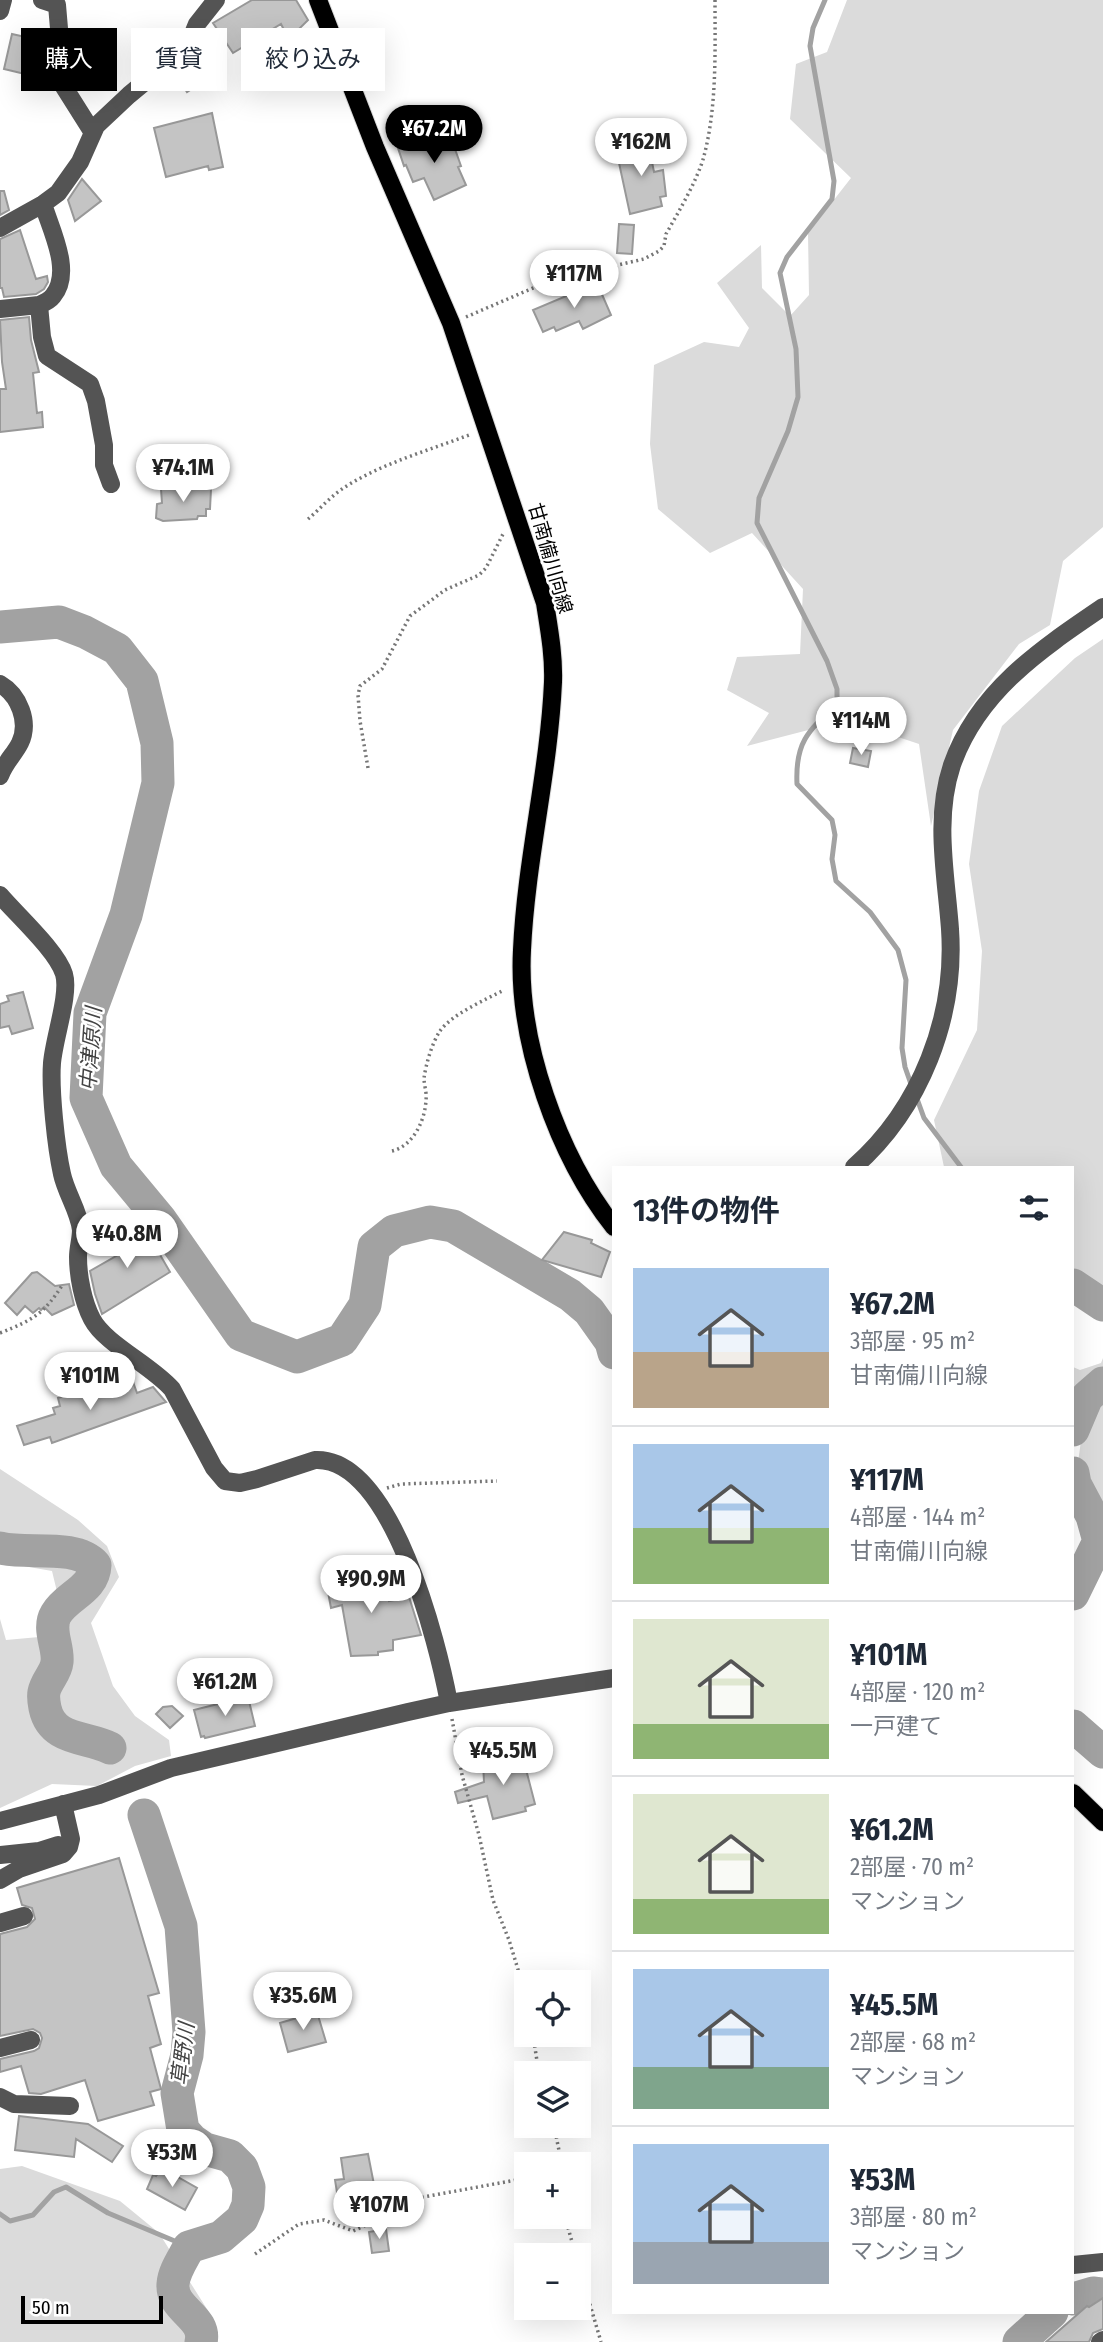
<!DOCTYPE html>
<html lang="ja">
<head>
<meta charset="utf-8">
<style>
  body { margin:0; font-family:"Fira Sans Condensed","Noto Sans JP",sans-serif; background:#f6f6f7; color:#1f2937; height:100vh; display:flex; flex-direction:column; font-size:26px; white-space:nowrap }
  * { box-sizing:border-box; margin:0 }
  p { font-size:23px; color:#747a83 }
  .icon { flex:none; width:38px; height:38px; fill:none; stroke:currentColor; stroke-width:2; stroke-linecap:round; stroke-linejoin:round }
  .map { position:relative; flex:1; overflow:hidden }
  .details { position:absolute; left:612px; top:1166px; width:462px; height:1148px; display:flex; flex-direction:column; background:#fff; border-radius:0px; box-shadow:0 7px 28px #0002 }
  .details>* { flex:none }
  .top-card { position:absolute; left:21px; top:28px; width:486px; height:63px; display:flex; gap:14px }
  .tools { position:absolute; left:514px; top:1970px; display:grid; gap:14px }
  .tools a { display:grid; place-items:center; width:77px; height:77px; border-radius:0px; background:#fff; box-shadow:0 7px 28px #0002; font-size:35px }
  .scale { position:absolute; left:21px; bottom:18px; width:142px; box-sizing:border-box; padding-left:7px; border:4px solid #000; border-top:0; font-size:19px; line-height:24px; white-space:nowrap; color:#000; -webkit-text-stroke:5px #fff; paint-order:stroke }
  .price { position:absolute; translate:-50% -60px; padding:0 16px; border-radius:24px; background:#fff; color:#222; font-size:23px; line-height:46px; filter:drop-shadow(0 2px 4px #0008) }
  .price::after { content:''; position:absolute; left:50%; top:42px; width:21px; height:16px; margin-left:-10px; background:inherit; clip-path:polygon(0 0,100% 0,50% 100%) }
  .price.current { background:#000; color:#fff }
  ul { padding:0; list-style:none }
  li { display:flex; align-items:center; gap:21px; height:175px; padding:0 21px }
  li+li { border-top:2px solid #e0e1e3 }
  li span { display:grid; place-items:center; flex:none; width:196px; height:140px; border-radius:0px; color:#555 }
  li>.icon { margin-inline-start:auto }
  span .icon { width:84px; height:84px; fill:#fffc; stroke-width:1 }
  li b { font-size:30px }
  h2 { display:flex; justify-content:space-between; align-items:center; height:84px; padding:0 21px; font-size:30px }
  .tag { padding:0 24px; border-radius:0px; background:#fff; box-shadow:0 7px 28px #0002; font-size:24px; line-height:63px }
  .tag.current { background:#000; color:#fff }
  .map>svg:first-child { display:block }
  .green { fill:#dbdbdb }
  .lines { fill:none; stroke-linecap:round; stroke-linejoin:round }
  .stream { stroke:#a2a2a2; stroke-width:5 }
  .river { stroke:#a2a2a2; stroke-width:33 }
  .building { fill:#c4c4c4; stroke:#989898; stroke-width:2 }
  .major-casing { stroke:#dbdbdb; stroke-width:20 }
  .path { stroke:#767676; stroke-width:3.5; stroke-dasharray:2 3.5; stroke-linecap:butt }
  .minor { stroke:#545454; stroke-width:18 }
  .major { stroke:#000; stroke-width:18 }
  .labels { text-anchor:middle; stroke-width:5; stroke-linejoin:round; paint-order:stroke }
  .street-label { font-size:19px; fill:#000; stroke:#fff }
  .water-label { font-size:21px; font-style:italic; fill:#434343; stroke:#fff }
</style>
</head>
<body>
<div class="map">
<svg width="1103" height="2342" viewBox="0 0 1103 2342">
  <rect width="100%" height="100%" fill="#fff"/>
  <!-- green -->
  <path class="green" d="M847,0H1103V527L1063,561L1050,625L1019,644L953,730L931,826L919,744L847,720L747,746L769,713L727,690L737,657L800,654L803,589L752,533L710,553L658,509L650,444L654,365L704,342L739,347L749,328L717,283L761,245L762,288L790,316L809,295L808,233L851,178L790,119L796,64L827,52Z
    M1103,639V1316L1073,1296V1167H944L934,1120L977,1030L982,951L969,864L979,791L1002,726L1075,658Z
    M1103,1358V1564H1101L1076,1477L1084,1419L1073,1416V1367L1080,1370L1101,1363Z
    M0,1469L78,1520L107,1546L119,1577L91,1623L113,1686L135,1716L169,1740L171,1756L135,1766L97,1786L52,1784L0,1808V1619L6,1640L39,1637L59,1600L52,1571L0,1562Z
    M22,2166L120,2201L159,2233L212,2317L211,2342H0V2169Z"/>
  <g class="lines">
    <!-- stream -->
    <path class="stream" d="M825,0L813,28L810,46L834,181L832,199L787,257L780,273L796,349L798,397L788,431L759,498L757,523L827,661L837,689V704C808,731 795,742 797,784L832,820L835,835L832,859L836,881L870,912L898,950L906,980L902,1048L905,1067L912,1087
      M916,1096L924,1118L961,1167
      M0,2214L10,2221L33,2215L54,2192L66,2187L108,2213L189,2247"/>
    <!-- river -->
    <path class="river" d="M0,627L59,622L85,632L117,649L142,681L157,743L158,783L126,915L90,1013L86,1098L116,1166L160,1219L241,1335L297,1357L342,1340L365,1305L374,1247L394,1231L430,1222L453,1226L570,1295L589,1311L611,1342L614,1353
      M1073,1285L1103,1305
      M1073,1430L1087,1397L1103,1383
      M1073,1473L1075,1484L1092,1516L1099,1541L1073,1594
      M0,1548C27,1555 75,1543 95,1565C94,1590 67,1595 56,1614C47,1629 59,1647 57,1662C56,1673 46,1681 44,1692C43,1697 44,1703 45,1708C52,1741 86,1736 110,1748
      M1073,1726L1103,1752
      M144,1815L181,1926L189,2032L187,2055L177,2093L183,2130L192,2140L205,2149L230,2156L242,2168L249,2187L248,2205L242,2219L221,2237L189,2247C183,2259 174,2271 173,2284C171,2310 207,2317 201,2342
      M1073,2299L1093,2293L1103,2294
      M1019,2342L1052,2312"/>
  </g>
  <!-- building -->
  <path class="building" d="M252,0H296L308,20L299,29L286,34L281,24L233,53L213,23Z
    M12,34L30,38L28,46L50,51V60L46,79L4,69Z
    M210,54L223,77L207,86L204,81L187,92L175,73Z
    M212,113L223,167L209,170L208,166L166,177L154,128Z
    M444,135H450L461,166L458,167L466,185L434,200L424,178L413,182L406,165L404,166L398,148L413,142L414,145Z
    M648,142L654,172L663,170L666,196L660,197L662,206L630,214L616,149Z
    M82,179L101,201L75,221L68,200Z
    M0,191H4L9,210L0,215Z
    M619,224L634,225L632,254L617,253Z
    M20,230L36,279L47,276L48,282L44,289L36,294L4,297L2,288H0V239Z
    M597,283L611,315L583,329L579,321L556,331L554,327L543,332L533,310Z
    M29,317L31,340L39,372L33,373L37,413L42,412L43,427L0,432V389H6L2,362L0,320Z
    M161,489H211L210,509H206V516H198L197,519L163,521L156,518L157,504L162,503Z
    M853,748L871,751L868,767L850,763Z
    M23,992L33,1028L12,1034L9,1026L0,1028V1004L9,1001L7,996Z
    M139,1223L155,1255L159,1253L170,1272L102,1314L95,1294L90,1271L137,1244L106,1240Z
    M564,1232L592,1240L591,1243L610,1252L601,1277L542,1260Z
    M37,1272L55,1286L69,1284L74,1305L52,1315L44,1307L41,1310L39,1308L33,1313L25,1306L17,1315L5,1303L32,1273Z
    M132,1379L137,1393L153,1387L166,1402L52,1443L50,1437L24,1445L17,1426L55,1414L53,1408L60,1406L58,1398L73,1393L74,1396L83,1393L84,1397Z
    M362,1570L367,1593L386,1589L389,1601L409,1597L421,1635L393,1640V1650L378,1652V1655L351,1656L342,1605L331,1608L325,1576Z
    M246,1697L249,1701L255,1726L205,1738L204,1736L201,1737L194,1710Z
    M172,1706L183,1716L170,1728L156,1714L163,1707Z
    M522,1754L535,1804L525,1807L526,1811L493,1819L487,1796L458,1803L455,1792L484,1782L483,1762Z
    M119,1858L159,1993L148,1996L161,2044L150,2048L161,2089L150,2092L154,2105L98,2121L85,2080L41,2094L29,2093L21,2066L0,2072V2059L34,2051L39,2048L42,2038L40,2033L33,2029L0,2036V1934L27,1927L35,1919L32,1908L22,1905L17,1888Z
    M317,2012L326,2042L288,2052L280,2023Z
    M19,2116L88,2124L123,2146L112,2162L76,2139L74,2157L15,2150Z
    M368,2154L379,2210L352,2214L351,2203L339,2205L335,2180L344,2179L341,2158Z
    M162,2168L197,2188L185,2210L147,2189L153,2175L156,2176Z
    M386,2229L389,2251L372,2253L369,2232Z
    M1103,2298V2329L1093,2333L1089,2342H1046L1087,2306L1089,2307Z"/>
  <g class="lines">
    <!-- major casing -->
    <g class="major-casing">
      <path id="major" d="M318,0L375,147L451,323L545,603C549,629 554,655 553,682C549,772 526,860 522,950C517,1041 558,1156 614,1227
        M1073,1793L1103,1822"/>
    </g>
    <!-- path -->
    <path class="path" d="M466,317L540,285L553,282L590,280L618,265L644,259L659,251L664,246L666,234C678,213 698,179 704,156C717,106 715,52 715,0
      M308,519C320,509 332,495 345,487C383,463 427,451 469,435
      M368,768L360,721L358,695L360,686L382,669L410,616L445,590L479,575L486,568L503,534
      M392,1151C413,1146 425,1121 426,1100C427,1093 424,1085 424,1078C426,1064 432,1043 440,1031C452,1014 485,1000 504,990
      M0,1333C33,1320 44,1314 63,1284
      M387,1488L401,1484L497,1481
      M452,1719L462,1775L479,1835L493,1900L509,1940L527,1999
      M533,2035L539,2074
      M554,2126L562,2165
      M565,2217L576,2256
      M255,2254L299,2224L324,2220L353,2231L375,2221L386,2211L418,2198L527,2178
      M579,2267L601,2342"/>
    <!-- minor -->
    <path class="minor" d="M42,0L57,5L64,87L93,133
      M0,11L3,0
      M43,204C51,230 73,272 53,296C50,300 44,303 39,305L42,337L47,356L90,384L96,401L104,445V465L111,484
      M0,228L43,204L58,193L80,162L96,126L129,95L188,46L197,24L216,0
      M0,309L39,305
      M0,684C19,695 30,722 20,743C14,755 5,762 0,776
      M0,895C17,915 57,951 64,974C70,994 54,1038 52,1063C50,1090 56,1147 62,1174C66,1193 79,1211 81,1230C81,1239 78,1248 78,1257C78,1276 83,1302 92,1319C105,1344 151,1365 172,1389L214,1468L225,1481L240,1483L257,1479L315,1460C392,1456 438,1644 449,1703
      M854,1167C921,1108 956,1017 950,929C946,874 934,819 952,765C978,691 1041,649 1103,607
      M0,1821L99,1795L171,1768L408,1712L449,1703L614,1678
      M0,1855L39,1851L58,1845
      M0,1880L19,1869L63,1854L69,1847L71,1839L63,1804
      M0,1923L24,1916
      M0,2048L31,2040
      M0,2097L14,2104L70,2106
      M1073,2265L1103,2262
      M1100,2342L1103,2340"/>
    <!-- major -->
    <use href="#major" class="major"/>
  </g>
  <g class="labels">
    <!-- street labels -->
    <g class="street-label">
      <text transform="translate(551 558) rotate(74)" y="7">甘南備川向線</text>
    </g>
    <!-- water labels -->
    <g class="water-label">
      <text transform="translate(91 1049) rotate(-86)" y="7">中津原川</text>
      <text transform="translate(183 2054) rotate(-83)" y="7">草野川</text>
    </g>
  </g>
</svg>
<div class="tools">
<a><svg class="icon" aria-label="locate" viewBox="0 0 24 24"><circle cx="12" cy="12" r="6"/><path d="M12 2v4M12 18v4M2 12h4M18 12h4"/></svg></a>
<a><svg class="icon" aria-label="layers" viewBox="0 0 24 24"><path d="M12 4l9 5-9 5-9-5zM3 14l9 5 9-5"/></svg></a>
<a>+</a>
<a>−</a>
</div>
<div class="scale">50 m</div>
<b class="price current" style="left:434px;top:165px">¥67.2M</b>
<b class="price" style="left:641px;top:178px">¥162M</b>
<b class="price" style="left:574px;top:310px">¥117M</b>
<b class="price" style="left:183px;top:504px">¥74.1M</b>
<b class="price" style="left:861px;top:757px">¥114M</b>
<b class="price" style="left:127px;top:1270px">¥40.8M</b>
<b class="price" style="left:90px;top:1412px">¥101M</b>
<b class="price" style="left:371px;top:1615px">¥90.9M</b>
<b class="price" style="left:225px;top:1718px">¥61.2M</b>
<b class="price" style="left:503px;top:1787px">¥45.5M</b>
<b class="price" style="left:303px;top:2032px">¥35.6M</b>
<b class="price" style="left:172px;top:2189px">¥53M</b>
<b class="price" style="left:379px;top:2241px">¥107M</b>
<div class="top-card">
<a class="tag current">購入</a>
<a class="tag">賃貸</a>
<a class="tag">絞り込み</a>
</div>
<section class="details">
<h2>13件の物件<svg class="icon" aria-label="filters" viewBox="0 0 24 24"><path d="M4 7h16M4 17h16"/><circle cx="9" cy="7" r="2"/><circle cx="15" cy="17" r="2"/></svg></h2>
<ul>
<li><span style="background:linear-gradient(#a9c7e8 60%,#b9a48a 0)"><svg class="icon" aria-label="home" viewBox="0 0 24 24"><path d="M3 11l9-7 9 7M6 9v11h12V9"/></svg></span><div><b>¥67.2M</b><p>3部屋 · 95 m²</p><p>甘南備川向線</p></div></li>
<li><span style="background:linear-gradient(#a9c7e8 60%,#8fb573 0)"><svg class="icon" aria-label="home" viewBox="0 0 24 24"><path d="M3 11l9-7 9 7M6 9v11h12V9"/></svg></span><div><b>¥117M</b><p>4部屋 · 144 m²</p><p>甘南備川向線</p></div></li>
<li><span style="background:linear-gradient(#dfe7d0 75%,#8fb573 0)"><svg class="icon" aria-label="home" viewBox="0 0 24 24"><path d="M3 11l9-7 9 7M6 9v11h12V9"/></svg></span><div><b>¥101M</b><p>4部屋 · 120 m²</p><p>一戸建て</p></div></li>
<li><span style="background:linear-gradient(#dfe7d0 75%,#8fb573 0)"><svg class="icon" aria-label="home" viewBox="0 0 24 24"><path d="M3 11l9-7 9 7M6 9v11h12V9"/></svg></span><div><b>¥61.2M</b><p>2部屋 · 70 m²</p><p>マンション</p></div></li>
<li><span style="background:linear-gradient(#a9c7e8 70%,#7fa58c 0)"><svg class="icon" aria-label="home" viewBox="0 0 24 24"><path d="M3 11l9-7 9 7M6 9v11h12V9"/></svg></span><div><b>¥45.5M</b><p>2部屋 · 68 m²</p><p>マンション</p></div></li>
<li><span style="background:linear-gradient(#a9c7e8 70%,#9aa5b1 0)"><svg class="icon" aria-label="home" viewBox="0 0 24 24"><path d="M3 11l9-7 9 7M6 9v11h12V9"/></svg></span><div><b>¥53M</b><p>3部屋 · 80 m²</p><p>マンション</p></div></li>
</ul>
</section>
</div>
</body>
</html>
